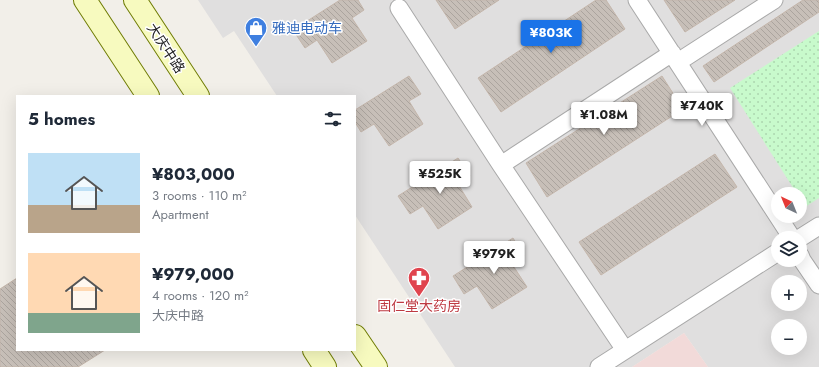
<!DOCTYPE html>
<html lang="en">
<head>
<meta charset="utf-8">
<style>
  body { margin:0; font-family:Jost,"Noto Sans SC",sans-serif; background:#f2f2f3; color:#1f2937; height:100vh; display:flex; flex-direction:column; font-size:15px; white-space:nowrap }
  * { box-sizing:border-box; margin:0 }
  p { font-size:13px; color:#747a83 }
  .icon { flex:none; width:22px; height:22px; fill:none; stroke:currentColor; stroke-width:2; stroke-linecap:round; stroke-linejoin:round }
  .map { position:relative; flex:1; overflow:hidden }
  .drawer { position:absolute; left:16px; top:95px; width:340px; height:256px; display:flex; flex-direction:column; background:#fff; border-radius:0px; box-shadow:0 4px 16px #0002 }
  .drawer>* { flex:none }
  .needle { width:26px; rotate:317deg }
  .controls { position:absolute; left:771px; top:187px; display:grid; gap:8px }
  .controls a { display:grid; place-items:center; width:36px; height:36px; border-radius:50%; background:#fff; box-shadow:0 4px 16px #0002; font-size:20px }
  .price { position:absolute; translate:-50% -34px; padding:0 9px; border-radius:4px; background:#fff; color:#222; font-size:13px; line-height:26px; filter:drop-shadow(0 1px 2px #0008) }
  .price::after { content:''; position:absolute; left:50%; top:24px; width:12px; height:9px; margin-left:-6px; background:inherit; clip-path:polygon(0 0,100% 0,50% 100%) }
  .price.current { background:#1a73e8; color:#fff }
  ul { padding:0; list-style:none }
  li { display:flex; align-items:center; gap:12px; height:100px; padding:0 12px }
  li span { display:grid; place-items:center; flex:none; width:112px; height:80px; border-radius:0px; color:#555 }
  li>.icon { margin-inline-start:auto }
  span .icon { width:48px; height:48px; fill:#fffc; stroke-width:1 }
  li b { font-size:17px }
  h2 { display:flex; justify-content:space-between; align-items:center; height:48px; padding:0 12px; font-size:17px }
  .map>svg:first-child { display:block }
  .residential { fill:#e0dfdf; fill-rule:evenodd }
  .commercial { fill:#f2dad9 }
  .park { fill:url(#park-dots) }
  .building { fill:url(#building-back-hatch); stroke:#c4b6ab }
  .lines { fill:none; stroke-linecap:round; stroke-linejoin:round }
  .street-casing { stroke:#a9a9a9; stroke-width:19 }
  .secondary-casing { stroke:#707d05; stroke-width:24 }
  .street { stroke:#fff; stroke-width:17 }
  .secondary { stroke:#f7fabf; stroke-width:22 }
  .labels { text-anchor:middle; stroke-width:3; stroke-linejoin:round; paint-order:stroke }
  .shop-label { font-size:14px; fill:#366cbe; stroke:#fff; text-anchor:start }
  .street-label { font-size:14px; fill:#222; stroke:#fff }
  .health-label { font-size:14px; fill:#be3a42; stroke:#fff }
</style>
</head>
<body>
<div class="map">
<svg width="819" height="367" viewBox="0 0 819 367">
  <defs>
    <pattern id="park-dots" width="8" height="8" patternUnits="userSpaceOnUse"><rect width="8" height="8" fill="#c8facc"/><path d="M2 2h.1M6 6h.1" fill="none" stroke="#acd6af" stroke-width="1.8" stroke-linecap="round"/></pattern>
    <pattern id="building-back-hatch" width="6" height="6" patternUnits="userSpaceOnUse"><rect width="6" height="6" fill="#c7bfb8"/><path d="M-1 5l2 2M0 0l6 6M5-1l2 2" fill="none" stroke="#aba49e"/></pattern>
  </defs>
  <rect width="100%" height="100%" fill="#f2efe9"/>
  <!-- residential -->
  <path class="residential" d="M198,0H819V367H708L684,333L632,367H455L355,215V96H277L234,31L223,38ZM778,194H800V216H778ZM778,238H800V260H778ZM778,282H800V304H778ZM778,326H800V348H778Z"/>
  <!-- commercial -->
  <path class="commercial" d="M684,333L708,367H632Z"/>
  <!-- park -->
  <path class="park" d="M819,31V198L805,207L800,198V194H797L730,88Z"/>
  <!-- building -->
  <path class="building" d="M340,0H358L364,10L352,18L367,41L332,63L317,40L305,48L293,30Z
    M436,0H499L455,29Z
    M596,0H606L625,29L501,112L478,78Z
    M664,0H735L685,32Z
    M803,0H819V12L714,82L703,66Z
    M409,76L421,94L409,101L423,124L389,146L374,124L361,132L355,122V110Z
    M662,76L683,109L547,197L526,163Z
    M715,154L737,187L601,275L579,242Z
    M458,158L470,176L458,184L472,207L438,229L423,206L410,214L398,196Z
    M513,238L524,256L512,264L527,287L492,309L477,286L464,294L453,276Z
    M17,278V350H105L78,367H0V289Z"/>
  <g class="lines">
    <!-- street casing -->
    <g class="street-casing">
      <path id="street" d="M637,0L792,238
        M399,8L501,165L625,350
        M678,62L774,0
        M501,165L672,53
        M800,238L819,226
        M800,255L802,260L819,285
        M599,367L778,252"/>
    </g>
    <!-- secondary casing -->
    <g class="secondary-casing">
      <path id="secondary" d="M85,0L148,96
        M135,0L198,96
        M355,336L376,367
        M314,350L325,367"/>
    </g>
    <!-- street -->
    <use href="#street" class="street"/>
    <!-- secondary -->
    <use href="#secondary" class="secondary"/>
  </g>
  <!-- icons -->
  <defs>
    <g id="shop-pin" transform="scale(1.15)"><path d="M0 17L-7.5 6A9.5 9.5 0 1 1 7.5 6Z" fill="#3f7fe0" stroke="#fff"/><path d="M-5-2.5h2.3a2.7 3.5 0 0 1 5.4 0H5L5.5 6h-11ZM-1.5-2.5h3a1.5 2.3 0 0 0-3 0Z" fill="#fff"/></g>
    <g id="pharmacy-pin" transform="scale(1.15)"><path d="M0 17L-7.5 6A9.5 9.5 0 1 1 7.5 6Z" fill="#e0444e" stroke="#fff"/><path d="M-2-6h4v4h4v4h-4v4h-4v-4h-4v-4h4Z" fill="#fff"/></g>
  </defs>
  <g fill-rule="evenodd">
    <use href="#shop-pin" x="256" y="28"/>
    <use href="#pharmacy-pin" x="419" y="278"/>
  </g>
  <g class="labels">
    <!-- shop labels -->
    <g class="shop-label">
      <text x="272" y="33">雅迪电动车</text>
    </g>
    <!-- street labels -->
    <g class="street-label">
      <text transform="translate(166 48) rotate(57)" y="5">大庆中路</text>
    </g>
    <!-- health labels -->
    <g class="health-label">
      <text x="419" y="311">固仁堂大药房</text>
    </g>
  </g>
</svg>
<div class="controls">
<a><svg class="needle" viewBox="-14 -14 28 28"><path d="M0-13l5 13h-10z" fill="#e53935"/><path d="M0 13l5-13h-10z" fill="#747a83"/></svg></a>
<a><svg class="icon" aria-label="layers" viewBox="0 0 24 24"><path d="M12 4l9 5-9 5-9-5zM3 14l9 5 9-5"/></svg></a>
<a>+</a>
<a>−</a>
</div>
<b class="price current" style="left:551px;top:54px">¥803K</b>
<b class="price" style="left:702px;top:127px">¥740K</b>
<b class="price" style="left:604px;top:136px">¥1.08M</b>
<b class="price" style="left:440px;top:195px">¥525K</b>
<b class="price" style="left:494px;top:275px">¥979K</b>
<section class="drawer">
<h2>5 homes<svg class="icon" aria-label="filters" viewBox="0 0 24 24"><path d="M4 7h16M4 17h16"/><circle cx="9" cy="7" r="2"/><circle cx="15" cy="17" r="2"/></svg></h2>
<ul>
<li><span style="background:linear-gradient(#bfe0f5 65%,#b9a48a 0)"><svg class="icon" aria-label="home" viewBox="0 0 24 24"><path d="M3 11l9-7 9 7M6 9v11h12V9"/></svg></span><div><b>¥803,000</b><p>3 rooms · 110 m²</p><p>Apartment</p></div></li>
<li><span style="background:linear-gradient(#ffd9b3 75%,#7fa58c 0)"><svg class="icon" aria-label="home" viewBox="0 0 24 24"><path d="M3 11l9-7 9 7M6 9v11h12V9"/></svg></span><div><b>¥979,000</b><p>4 rooms · 120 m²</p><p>大庆中路</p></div></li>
</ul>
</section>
</div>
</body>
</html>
